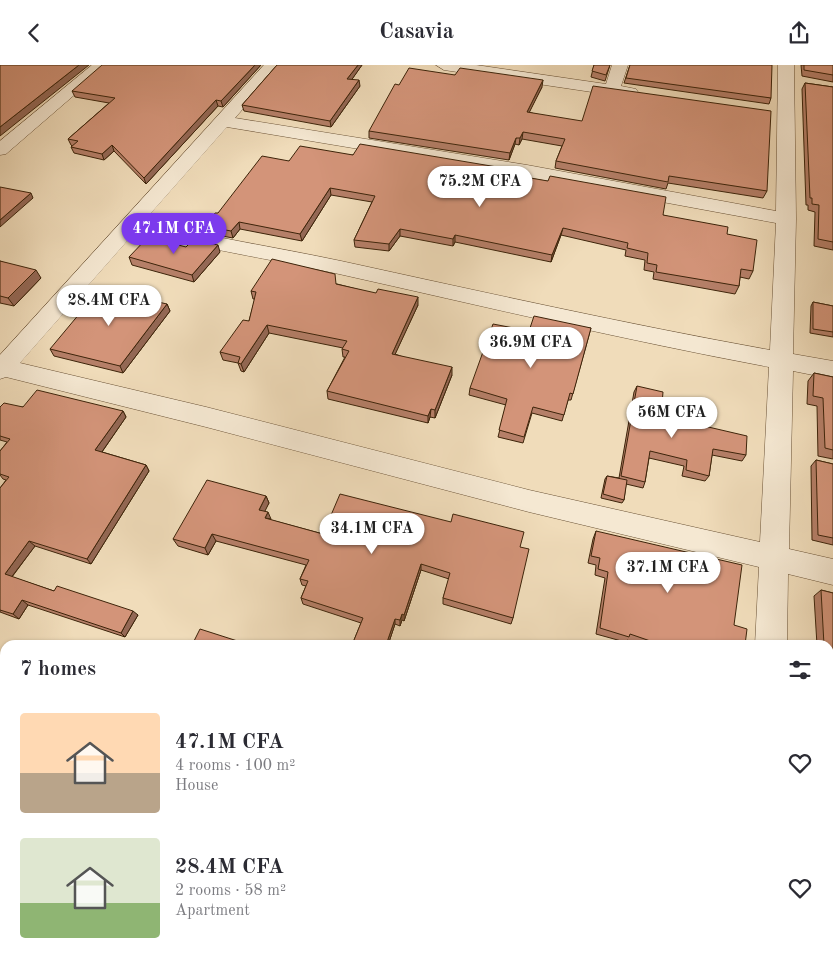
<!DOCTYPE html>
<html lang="en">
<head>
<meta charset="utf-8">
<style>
  body { margin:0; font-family:"Old Standard TT",serif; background:#f7f7f7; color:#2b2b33; height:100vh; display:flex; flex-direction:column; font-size:19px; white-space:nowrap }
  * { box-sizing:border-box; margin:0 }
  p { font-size:16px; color:#7c7c81 }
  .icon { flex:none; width:28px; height:28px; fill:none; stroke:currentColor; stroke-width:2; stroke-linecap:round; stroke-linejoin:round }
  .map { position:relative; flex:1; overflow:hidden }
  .sheet { position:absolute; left:0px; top:575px; width:834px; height:321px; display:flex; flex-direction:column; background:#fff; border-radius:15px 15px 0 0; box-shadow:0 1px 4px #0004 }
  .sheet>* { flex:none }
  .price { position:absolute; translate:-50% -42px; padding:0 11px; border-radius:18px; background:#fff; color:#222; font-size:16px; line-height:32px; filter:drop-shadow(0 1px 2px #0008) }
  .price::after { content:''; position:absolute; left:50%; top:30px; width:15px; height:11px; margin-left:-8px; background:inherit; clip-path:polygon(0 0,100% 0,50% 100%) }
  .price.selected { background:#7c3aed; color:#fff }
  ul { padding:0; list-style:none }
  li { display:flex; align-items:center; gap:15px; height:125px; padding:0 20px }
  li span { display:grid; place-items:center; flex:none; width:140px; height:100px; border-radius:5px; color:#555 }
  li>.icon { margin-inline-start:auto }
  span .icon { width:60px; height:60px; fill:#fffc; stroke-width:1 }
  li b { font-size:21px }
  h2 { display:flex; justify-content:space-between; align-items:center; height:60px; padding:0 20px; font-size:21px }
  header { display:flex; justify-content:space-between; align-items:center; height:65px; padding:0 20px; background:#fff; font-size:22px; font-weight:600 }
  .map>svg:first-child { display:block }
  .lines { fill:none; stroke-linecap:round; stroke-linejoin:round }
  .street-casing { stroke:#6a5236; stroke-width:1 }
  .secondary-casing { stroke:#3d240a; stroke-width:1 }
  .street { fill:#f5e8d2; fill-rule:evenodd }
  .secondary { fill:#f5e8d2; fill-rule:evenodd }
  .wall { fill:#b57f68; stroke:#3d240a }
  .shaded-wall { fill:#946855; stroke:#3d240a }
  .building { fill:#d39479; stroke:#3d240a }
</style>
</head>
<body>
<header><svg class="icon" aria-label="back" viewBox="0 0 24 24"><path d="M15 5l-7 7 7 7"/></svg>Casavia<svg class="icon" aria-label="share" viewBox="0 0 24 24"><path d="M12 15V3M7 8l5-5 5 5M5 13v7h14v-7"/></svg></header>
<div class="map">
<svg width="833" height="896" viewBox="0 0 833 896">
  <rect width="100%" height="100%" fill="#f0dcba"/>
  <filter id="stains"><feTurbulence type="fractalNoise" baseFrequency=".004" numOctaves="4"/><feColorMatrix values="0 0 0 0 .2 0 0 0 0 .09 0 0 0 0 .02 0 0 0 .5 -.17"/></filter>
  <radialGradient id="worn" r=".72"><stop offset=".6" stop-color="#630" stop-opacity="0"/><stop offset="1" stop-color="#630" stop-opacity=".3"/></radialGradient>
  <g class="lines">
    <!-- street casing -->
    <g class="street-casing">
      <path id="street" d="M92,0H109L6,89L0,90V76Z
        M264,0H281L235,53L527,100L776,146L778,0H794L796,154L793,289L833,296V314L793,306L789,484L833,494V520L788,509L787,580H755L759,502L529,447L206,362L6,312L0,314V290ZM227,62L527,112L776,158L770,285C626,259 483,227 341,196C275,182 209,172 144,156ZM136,166C203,184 271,194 339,209C482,241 625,275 769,302L760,477L529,425L206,342L20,298Z
        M436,0H476L606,19L612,0H628L621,21L636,24L638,27L630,32L612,30L444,5Z
        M142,891H182L180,896H140Z
        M570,891H610V896H570Z"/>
    </g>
    <!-- secondary casing -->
    <g class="secondary-casing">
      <path id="secondary" d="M0,610L5,612V644L0,642Z
        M755,891H806L808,896H757Z"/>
    </g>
    <!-- street -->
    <use href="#street" class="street"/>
    <!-- secondary -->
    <use href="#secondary" class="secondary"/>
  </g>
  <!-- wall -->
  <path class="wall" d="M261,0L223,42L218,41L146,119L114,86L104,95L74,88L71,82L72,81L71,80L68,74L109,38L75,32L72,26Z
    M277,0H362L352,14L360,21L331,62L244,46L242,40Z
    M594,0H610L605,16L591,12Z
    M630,0L771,33L769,39L624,18Z
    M801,0H833V17L802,11Z
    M455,10L542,22L529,47L767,126L763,133L668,118L666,124L555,103L556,96L562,81L522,74L519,80L515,79L509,95L369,73V66Z
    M805,18L833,22V185L814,181L815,147L808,145V140H806L802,24Z
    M353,90L503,108L663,150L727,169L753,206L749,214L740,212L739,221L735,229L653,214L654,207L644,205L645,195L625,191L626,185L561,170L551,197L455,177L453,181L400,171L389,186L355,182L354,175L372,137L331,130L302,176L240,164L233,173L206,168L204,161L218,148L289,96Z
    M220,187L194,217L132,200L129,192Z
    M0,196L41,213L14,241L0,238Z
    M337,219L418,240L395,289L452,310L435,353L430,352L428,358L328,334L327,326L345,292H343L342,284L343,283L269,268L244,307L241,306L238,298L223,295L220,287L249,256L255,234H253L251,226Z
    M813,237L833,241V272L810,268L811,241Z
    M167,239L170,246L123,308L54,291L50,284Z
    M591,263L571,335H568L562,356L532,348L523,378L498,372L506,340L469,330L470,323L529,266Z
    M814,308L833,312V394L818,391L817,341L807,339L808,316Z
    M637,321L661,351L746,390L742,396L712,390L709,411L705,416L682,411L684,401L649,393L645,417L643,423L626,419L624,435L622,438L601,433L605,414L607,411L619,413L634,327Z
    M0,342H23L123,346L126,352L102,387L146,400L149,406L91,499L35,481L12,512L54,526L138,550L125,572L28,540L19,554L0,547V423L6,415L3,414L0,410V386L7,377L0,375Z
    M816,395L833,399V480L812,475L811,401Z
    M266,431L269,438L264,446L271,455L323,469L520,482L513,553L511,559L443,539V533L449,514L421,505L404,556L402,555L400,561L395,559L388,580H352L361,558L303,539L301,533L306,521L302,520L300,514L306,500L216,476L208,490L178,481L173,474Z
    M596,466L734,560L745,580H640L627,575L625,577L596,569L605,513L595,510L596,500L588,498L593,474Z
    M821,525L833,528V728L829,727V580H817L814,531Z"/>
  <!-- shaded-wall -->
  <path class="shaded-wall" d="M79,0H89L0,71V62Z
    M255,0H261L223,42L221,36Z
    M358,0H362L348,20L347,14Z
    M359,15L360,21L331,62L330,56Z
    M543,15L542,22L526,54L527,47Z
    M216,35L218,41L146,119L144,113Z
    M523,67L522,74L519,80L520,73Z
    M516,73L515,79L509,95L510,88Z
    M112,80L114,86L104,95L102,89Z
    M330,123L331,130L302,176L300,169Z
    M31,128L33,133L0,162V155Z
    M239,157L240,164L233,173L231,166Z
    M563,163L561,170L551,197L552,190Z
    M400,164V171L389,186V179Z
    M455,170V177L453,181V174Z
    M218,180L220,187L194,217L192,210Z
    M36,205L41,213L14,241L8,233Z
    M418,232V240L392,296V289Z
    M167,239L170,246L123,308L120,301Z
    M267,260L269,268L244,307L241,299Z
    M452,302V310L435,353V345Z
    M431,344L430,352L428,358V351Z
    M123,346L126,352L99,391L95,385Z
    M146,400L149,406L91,499L87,494Z
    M266,431L269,438L262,452L259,445Z
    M268,447L271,454L265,453Z
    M212,469L216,476L208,490L205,483Z
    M29,476L35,481L10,514L5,509Z
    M421,499V505L404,556V550Z
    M22,535L28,540L19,554L13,549Z
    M133,546L138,550L125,572L121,568Z
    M402,549V555L400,561V555Z
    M395,554V559L388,580H386Z
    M0,806L5,808V811L0,809Z
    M79,891H88L85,896H77Z"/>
  <!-- building -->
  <path class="building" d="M0,0H79L0,62Z
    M102,0H255L221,36L216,35L144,113L112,80L102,89L71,82L78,76L68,74L115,33L72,26Z
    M277,0H358L347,14L359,15L330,56L242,40Z
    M594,0H610L606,10L592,6Z
    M630,0H772L771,33L626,13Z
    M804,0H833V10L804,5Z
    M409,3L455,10L460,3L543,15L527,47L582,56L593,21L771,46L767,126L669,111L668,117L556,96L565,74L523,67L520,73H516L510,88L369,66L395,19L399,20Z
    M805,18L833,22V177L818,174L819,140L812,139V133H810Z
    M360,79L503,103L501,108L548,116L550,111L666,132L663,150L728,162L727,169L757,175L753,206L741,204L739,221L656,207L657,200L647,198L648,188L627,183L628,178L563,163L552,190L455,170L453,174L400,164L389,179L354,175L375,131L330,123L300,169L239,157L231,166L204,161L215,148H218L262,91L289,96L300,81L353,90Z
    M0,122L31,128L0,155Z
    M148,172L186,182L193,175L218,180L192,210L129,192Z
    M272,194L335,209L336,219L376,228L378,224L418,232L392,289L452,302L435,345L431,344L428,351L327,326L349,286L342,284L347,276L267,260L241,299L238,298L240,292L220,287L243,255L249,256L256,227L251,226Z
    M0,196L36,205L8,233L0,231Z
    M100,224L167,239L120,301L50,284Z
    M813,237L833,241V267L813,264Z
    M534,251L591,263L573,329L570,328L564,350L533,342L524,372L499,365L507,334L470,323L493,259L529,266Z
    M814,308L833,312V385L825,383L823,333L813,331Z
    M637,321L663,327L661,351L747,371L746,390L713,384L709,411L686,405L687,395L650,386L645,417L621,411Z
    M37,325L123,346L95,385L146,400L87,494L29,476L5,509L54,526L57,521L133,546L121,568L22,535L13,549L0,545V423L9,412L0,409V386L10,374L0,371V342L4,338L23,342Z
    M816,395L833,399V473L818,470Z
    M607,411L627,415L624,435L603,429Z
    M207,415L266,431L259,445L268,447L265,453L323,469L340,429L451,457L453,449L524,467L520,482L529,484L513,553L443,533L450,508L421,499L404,550L402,549L400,555L395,554L386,580H352L363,553L301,533L308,516L300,514L309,495L212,469L205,483L173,474Z
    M596,466L742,500L734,560L747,564L745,580H662L630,569L629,572L600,563L608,507L598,504L600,493L591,491Z
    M821,525L833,528V723H832L829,667V580H824Z
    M200,564L250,580H192Z
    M0,809L5,811V891H79L77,896H0Z
    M289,891H444L457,896H288Z"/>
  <rect width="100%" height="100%" filter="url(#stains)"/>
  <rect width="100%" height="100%" fill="url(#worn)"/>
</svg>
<b class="price" style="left:480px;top:143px">75.2M CFA</b>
<b class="price selected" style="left:174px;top:190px">47.1M CFA</b>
<b class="price" style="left:109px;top:262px">28.4M CFA</b>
<b class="price" style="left:531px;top:304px">36.9M CFA</b>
<b class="price" style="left:672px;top:374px">56M CFA</b>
<b class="price" style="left:372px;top:490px">34.1M CFA</b>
<b class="price" style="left:668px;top:529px">37.1M CFA</b>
<section class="sheet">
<h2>7 homes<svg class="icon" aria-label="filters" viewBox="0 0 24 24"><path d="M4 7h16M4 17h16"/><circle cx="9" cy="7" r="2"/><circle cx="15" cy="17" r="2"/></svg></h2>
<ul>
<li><span style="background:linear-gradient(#ffd9b3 60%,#b9a48a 0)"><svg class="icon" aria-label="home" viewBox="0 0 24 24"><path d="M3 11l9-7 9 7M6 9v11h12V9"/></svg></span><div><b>47.1M CFA</b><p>4 rooms · 100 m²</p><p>House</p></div><svg class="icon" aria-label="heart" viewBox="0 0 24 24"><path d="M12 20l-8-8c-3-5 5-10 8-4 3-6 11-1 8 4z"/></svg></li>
<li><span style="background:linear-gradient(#dfe7d0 65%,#8fb573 0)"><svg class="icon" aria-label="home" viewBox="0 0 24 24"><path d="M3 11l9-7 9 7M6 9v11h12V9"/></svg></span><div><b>28.4M CFA</b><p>2 rooms · 58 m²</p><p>Apartment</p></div><svg class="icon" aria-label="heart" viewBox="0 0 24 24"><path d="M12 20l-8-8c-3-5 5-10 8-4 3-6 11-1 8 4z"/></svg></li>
</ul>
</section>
</div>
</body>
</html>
